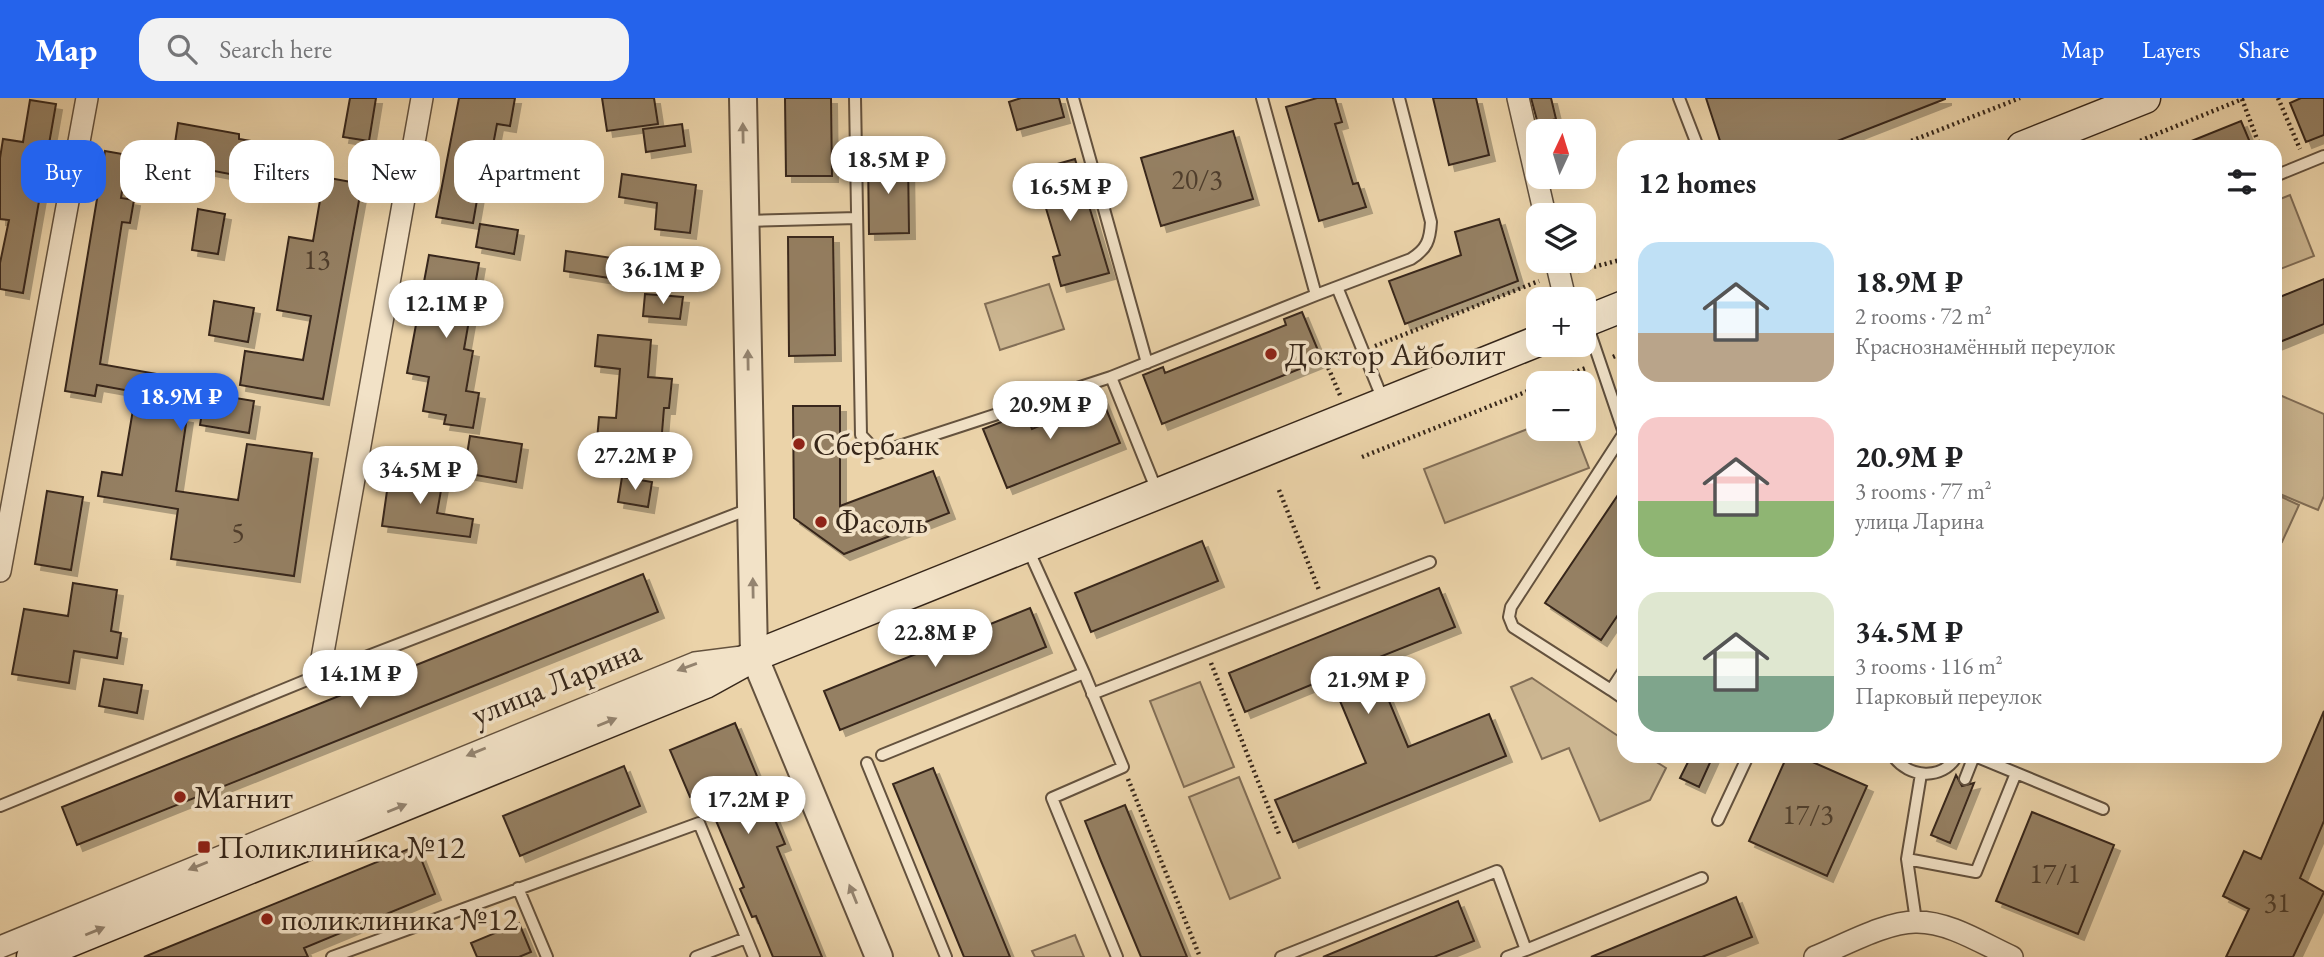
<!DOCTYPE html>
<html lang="en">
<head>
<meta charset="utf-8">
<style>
  body { margin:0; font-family:"EB Garamond",serif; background:#f2f2f2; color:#202124; height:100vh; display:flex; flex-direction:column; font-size:26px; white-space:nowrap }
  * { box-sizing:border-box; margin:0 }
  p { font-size:23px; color:#757577 }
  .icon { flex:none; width:38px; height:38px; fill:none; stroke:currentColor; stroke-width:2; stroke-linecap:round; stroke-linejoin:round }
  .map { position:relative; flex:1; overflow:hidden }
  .sheet { position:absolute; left:1617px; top:42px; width:665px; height:623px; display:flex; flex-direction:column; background:#fff; border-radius:21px; box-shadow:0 7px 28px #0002 }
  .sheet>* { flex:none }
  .guide { position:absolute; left:21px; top:42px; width:665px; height:63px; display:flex; gap:14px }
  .needle { width:46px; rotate:4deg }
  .buttons { position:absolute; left:1526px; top:21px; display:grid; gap:14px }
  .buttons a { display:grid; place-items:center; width:70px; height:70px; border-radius:14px; background:#fff; box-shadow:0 7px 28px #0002; font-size:35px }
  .price { position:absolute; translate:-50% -60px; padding:0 16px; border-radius:24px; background:#fff; color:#222; font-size:23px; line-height:46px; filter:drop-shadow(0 2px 4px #0008) }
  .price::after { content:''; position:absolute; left:50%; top:42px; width:21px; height:16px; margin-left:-10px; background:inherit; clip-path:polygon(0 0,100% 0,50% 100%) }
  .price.current { background:#2563eb; color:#fff }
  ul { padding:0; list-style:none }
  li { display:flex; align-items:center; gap:21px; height:175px; padding:0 21px }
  li span { display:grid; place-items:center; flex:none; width:196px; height:140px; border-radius:21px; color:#555 }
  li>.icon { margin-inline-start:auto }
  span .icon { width:84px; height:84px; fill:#fffc; stroke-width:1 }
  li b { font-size:30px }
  h2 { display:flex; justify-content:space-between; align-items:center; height:84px; padding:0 21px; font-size:30px }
  .pill { padding:0 24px; border-radius:21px; background:#fff; box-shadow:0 7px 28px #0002; font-size:24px; line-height:63px }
  .pill.current { background:#2563eb; color:#fff }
  header { display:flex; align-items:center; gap:42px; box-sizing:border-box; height:98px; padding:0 35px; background:#2563eb; color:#fff }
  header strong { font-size:33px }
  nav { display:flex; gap:38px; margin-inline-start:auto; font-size:24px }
  .search { width:490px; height:63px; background:#f2f2f2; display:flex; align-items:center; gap:18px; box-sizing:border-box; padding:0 24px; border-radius:21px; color:#757577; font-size:26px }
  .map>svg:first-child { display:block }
  .green { fill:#ccb691; stroke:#826e56; stroke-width:2 }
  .building { fill:#958064; stroke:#37271a; stroke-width:2; filter:url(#shadow) }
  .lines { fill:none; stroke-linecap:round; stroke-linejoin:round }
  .service-casing { stroke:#64523e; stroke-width:14 }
  .minor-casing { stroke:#64523e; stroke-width:24 }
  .tertiary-casing { stroke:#64523e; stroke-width:30 }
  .secondary-casing { stroke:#37271a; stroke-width:33 }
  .path { stroke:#37271a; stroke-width:4.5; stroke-dasharray:2 3.5; stroke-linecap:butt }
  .service { stroke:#f2e2c7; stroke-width:10 }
  .minor { stroke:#f2e2c7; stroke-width:21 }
  .tertiary { stroke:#f2e2c7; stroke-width:26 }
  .secondary { stroke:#f2e2c7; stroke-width:30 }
  .oneway { fill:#948470 }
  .poi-dot { fill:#8f2418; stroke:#f2e2c7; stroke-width:2.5 }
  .labels { text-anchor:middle; stroke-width:7; stroke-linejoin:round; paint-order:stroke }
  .number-label { font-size:28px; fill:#4e3d2c }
  .poi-label { font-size:32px; fill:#37271a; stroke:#f2e2c7; text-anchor:start }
  .street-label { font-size:32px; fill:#37271a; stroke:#f2e2c7 }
</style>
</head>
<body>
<header>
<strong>Map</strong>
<div class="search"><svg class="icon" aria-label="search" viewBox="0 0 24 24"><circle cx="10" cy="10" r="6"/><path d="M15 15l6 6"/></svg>Search here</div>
<nav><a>Map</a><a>Layers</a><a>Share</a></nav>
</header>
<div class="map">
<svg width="2324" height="859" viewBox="0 0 2324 859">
  <defs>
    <filter id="shadow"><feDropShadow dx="6" dy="6" stdDeviation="0" flood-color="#0004"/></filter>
  </defs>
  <rect width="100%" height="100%" fill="#ebd3a9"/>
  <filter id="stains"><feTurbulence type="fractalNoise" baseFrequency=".00286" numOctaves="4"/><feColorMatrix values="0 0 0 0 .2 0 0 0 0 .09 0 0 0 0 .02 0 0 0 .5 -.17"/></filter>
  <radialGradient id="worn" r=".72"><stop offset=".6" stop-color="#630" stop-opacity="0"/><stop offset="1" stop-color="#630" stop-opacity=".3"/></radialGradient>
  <!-- green -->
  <path class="green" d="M2290,97L2314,158L2275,173V103Z
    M1049,186L1064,231L1000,252L985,206Z
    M2275,295L2324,316V398L2318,412L2275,394Z
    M1538,327V331H1574L1589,370L1445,425L1424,371Z
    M2275,396L2299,407L2282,444L2275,441Z
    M1532,580L1624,642V658H1647L1666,670L1650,702L1600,723L1569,650L1542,661L1511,589Z
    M1200,584L1234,669L1184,689L1150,603Z
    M1239,679L1280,780L1230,801L1189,699Z
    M1075,837L1084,859H1035L1032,853Z"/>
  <!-- building -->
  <path class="building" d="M350,0H376L369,43L343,39Z
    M459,0H515L510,28L497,26L490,63L484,62L473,125L436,119Z
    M602,0H654L658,26L607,33Z
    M785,0H831L832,78H786Z
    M1021,0H1059L1064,19L1017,32L1009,4Z
    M1317,0H1335L1342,24L1335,26L1353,86L1358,85L1366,109L1319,123L1286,9Z
    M1433,0H1476L1489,57L1449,67Z
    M1531,0H1551L1556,21L1538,26Z
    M1706,0H1945V1L1822,49H1722Z
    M2301,0H2324V37L2306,44L2290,5Z
    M30,2L56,6L23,195L0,191V165L9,122L0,121V60L3,41L23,44Z
    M2241,23L2252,49H2179V48Z
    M178,25L239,36V41L316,54L309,91L172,65Z
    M682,26L685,48L646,54L643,31Z
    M1233,33L1253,101L1161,128L1141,60Z
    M105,53L128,57L121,100L134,102L130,125L122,124L100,266L157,276L151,313L187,319L176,393L238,402L247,346L312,355L294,478L171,461L178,411L98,398L102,374L122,377L136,294L97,287L95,298L65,293Z
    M908,61L909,135L869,136L868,62Z
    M1075,61L1109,175L1061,188L1053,159L1060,157L1042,97L1037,99L1029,74Z
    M622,76L696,87L690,135L655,131L657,105L619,99Z
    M324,79L362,86L323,301L240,287L245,253L303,262L311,218L277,212L289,139L313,143Z
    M198,111L225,116L218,156L192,152Z
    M1499,121L1518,183L1405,226L1389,183L1461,157L1455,134Z
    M480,126L518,132L514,156L476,149Z
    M788,139H833L835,257L789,258Z
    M566,153L625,162L622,182L564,173Z
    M429,157L479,165L464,251L473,253L466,293L479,295L473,330L444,326L446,317L423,313L429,279L407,275Z
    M2324,181V226L2275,246V201Z
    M645,196L683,199L680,221L643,218Z
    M214,203L254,210L248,244L209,237Z
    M1302,214L1322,262L1162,326L1143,277L1163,269L1165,275L1286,227L1284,221Z
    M598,237L651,242L648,279L672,281L669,310H664L661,347L597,342L599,319L616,320L620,271L595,268Z
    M205,295L254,303L249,335L200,327Z
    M1100,296L1120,345L1007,390L983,331L1025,315L1032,331L1078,312L1075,306Z
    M793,308H840V408L933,373L949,415L844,456L794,420Z
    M470,338L522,346L516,384L464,375Z
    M390,372L443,381L437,415L473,421L470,439L382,428Z
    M622,379L652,384L648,409L618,404Z
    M1624,388V508L1601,542L1545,505Z
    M47,393L83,399L71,472L35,466Z
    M1202,443L1218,483L1091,534L1075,495Z
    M643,476L658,514L77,747L62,709Z
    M73,485L117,492L111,533L121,535L117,560L74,553L69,585L12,576L24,511L68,518Z
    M1439,490L1455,529L1372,562L1408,649L1489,616L1506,658L1293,744L1275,702L1366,665L1330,579L1245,614L1229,575Z
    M1030,510L1046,549L840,632L824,593Z
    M104,581L142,587L137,615L99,608Z
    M2324,613V723L2300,780L2324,794L2293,859H2226L2249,811L2223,798L2244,753L2261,761Z
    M735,625L785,746L777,749L822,859H773L756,818L752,819L740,791L744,789L704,694L690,699L670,652Z
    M1691,658H1713L1699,689L1680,680Z
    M1787,658H1799L1867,688L1827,778L1749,743Z
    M624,668L640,708L520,758L503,718Z
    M933,670L1010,859H964L893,686Z
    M1956,677L1962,688L1974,685L1950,745L1931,737Z
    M1125,707L1187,859H1141L1101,763L1085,723Z
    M2032,714L2114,747L2078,836L1996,803Z
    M416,748L435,796L304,850L308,859H144Z
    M1736,799L1752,839L1702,859H1591Z
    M1458,803L1474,843L1434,859H1323Z
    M519,825L531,854L519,859H477L471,845Z"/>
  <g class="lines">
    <!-- service casing -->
    <g class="service-casing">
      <path id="service" d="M855,0L861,337L878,355L1111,279
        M1073,0L1147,265
        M1262,0L1316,197
        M1679,0L1698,49
        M2275,78L2324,58
        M745,123L857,120
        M1337,189L1411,161C1427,151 1430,142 1431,124L1399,0
        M1587,226L1624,335
        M1624,335L1511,509L1509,519L1513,529L1611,592L1624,572
        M1157,393L1111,279L1316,197L1337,189L1383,302
        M1084,575L1123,669L1052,700L1117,859
        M1611,592L1624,601
        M1092,596L1430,464
        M882,657L1084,575L1028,451
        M1893,658C1909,680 1942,683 1957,658
        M1975,658L2103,711
        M867,665L946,859
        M1965,681L1974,658
        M0,708L319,577L749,411
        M1718,722L1748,658
        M1907,761L1976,774L2016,675
        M518,790L547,859
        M1916,823L1907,761L1921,676
        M1526,852L1702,780
        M332,859L699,725L754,859
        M696,859L746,840
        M1281,859L1497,773L1526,852L1507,859"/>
    </g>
    <!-- minor casing -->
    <g class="minor-casing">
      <path id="minor" d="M1518,0L1545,117
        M1556,163L1565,201
        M0,473L87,0
        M319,577L422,0
        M0,849L695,565L742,559
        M1815,859C1843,848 1887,823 1917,824C1950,824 1983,846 2012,859"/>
    </g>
    <!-- tertiary casing -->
    <g class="tertiary-casing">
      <path id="tertiary" d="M743,0L754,558L879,859"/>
    </g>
    <!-- secondary casing -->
    <g class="secondary-casing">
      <path id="secondary" d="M2022,49L2145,0
        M1584,224L1624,208
        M32,859L705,585L754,558L1538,243"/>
    </g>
    <!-- path -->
    <path class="path" d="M2278,0L2300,51
      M2242,1L2260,49
      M1896,49L2020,0
      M2125,49L2245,0
      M1578,173L1624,161
      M1375,248L1539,183
      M1613,259L1624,254
      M1547,285L1586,270
      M1340,297L1327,267L1350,257
      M1362,359L1538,289
      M1279,392L1319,492
      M1211,565L1279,736
      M1128,681L1200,859"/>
    <!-- service -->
    <use href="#service" class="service"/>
    <!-- minor -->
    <use href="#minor" class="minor"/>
    <!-- tertiary -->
    <use href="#tertiary" class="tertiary"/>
    <!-- secondary -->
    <use href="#secondary" class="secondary"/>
  </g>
  <!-- one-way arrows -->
  <defs><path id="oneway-solid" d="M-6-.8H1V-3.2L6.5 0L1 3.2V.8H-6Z" transform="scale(1.75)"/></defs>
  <g class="oneway">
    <use href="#oneway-solid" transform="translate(743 35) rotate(-91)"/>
    <use href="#oneway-solid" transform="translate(748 262) rotate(-91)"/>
    <use href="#oneway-solid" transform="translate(753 490) rotate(-91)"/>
    <use href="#oneway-solid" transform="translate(687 569) rotate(160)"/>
    <use href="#oneway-solid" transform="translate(607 624) rotate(-22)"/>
    <use href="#oneway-solid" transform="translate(476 654) rotate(158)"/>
    <use href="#oneway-solid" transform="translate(397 710) rotate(-22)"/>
    <use href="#oneway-solid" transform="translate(198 768) rotate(158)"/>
    <use href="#oneway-solid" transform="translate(853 796) rotate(-112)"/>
    <use href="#oneway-solid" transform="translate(95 833) rotate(-22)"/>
  </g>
  <!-- markers -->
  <g class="poi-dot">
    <circle cx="1271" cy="256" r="7"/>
    <circle cx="799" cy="346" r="7"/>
    <circle cx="821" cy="424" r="7"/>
    <circle cx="180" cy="699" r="7"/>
    <rect x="197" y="742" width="14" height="14" rx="3.5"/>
    <circle cx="267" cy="821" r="7"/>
  </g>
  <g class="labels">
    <!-- number labels -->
    <g class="number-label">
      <text x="1197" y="91">20/3</text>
      <text x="317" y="171">13</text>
      <text x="238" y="444">5</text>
      <text x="1808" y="726">17/3</text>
      <text x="2055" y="785">17/1</text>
      <text x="2277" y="814">31</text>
    </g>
    <!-- poi labels -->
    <g class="poi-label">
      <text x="1285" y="267">Доктор Айболит</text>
      <text x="813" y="357">Сбербанк</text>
      <text x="835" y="435">Фасоль</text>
      <text x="194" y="710">Магнит</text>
      <text x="218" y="760">Поликлиника №12</text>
      <text x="281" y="832">поликлиника №12</text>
    </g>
    <!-- street labels -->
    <g class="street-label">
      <text transform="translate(556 584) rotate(-22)" y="11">улица Ларина</text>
    </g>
  </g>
  <rect width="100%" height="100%" filter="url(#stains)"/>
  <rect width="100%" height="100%" fill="url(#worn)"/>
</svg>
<div class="buttons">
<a><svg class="needle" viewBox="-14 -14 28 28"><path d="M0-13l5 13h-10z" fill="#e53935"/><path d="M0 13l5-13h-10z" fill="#757577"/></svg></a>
<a><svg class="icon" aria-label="layers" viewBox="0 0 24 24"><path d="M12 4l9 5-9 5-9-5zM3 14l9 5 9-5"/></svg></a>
<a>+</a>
<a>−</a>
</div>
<b class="price" style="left:888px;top:98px">18.5M ₽</b>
<b class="price" style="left:1070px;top:125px">16.5M ₽</b>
<b class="price" style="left:663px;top:208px">36.1M ₽</b>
<b class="price" style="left:446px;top:242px">12.1M ₽</b>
<b class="price current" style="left:181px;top:335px">18.9M ₽</b>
<b class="price" style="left:1050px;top:343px">20.9M ₽</b>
<b class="price" style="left:635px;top:394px">27.2M ₽</b>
<b class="price" style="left:420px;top:408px">34.5M ₽</b>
<b class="price" style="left:935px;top:571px">22.8M ₽</b>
<b class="price" style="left:360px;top:612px">14.1M ₽</b>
<b class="price" style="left:1368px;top:618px">21.9M ₽</b>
<b class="price" style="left:748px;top:738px">17.2M ₽</b>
<div class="guide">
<a class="pill current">Buy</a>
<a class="pill">Rent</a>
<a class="pill">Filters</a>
<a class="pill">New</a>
<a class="pill">Apartment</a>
</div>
<section class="sheet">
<h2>12 homes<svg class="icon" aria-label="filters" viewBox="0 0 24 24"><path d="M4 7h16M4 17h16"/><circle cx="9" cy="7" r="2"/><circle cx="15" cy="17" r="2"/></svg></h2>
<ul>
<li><span style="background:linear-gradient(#bfe0f5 65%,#b9a48a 0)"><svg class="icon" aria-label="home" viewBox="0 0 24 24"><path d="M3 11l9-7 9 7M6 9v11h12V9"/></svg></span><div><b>18.9M ₽</b><p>2 rooms · 72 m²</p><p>Краснознамённый переулок</p></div></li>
<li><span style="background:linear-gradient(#f6c9c9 60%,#8fb573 0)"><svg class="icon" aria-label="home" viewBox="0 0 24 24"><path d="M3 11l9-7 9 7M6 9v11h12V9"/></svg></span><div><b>20.9M ₽</b><p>3 rooms · 77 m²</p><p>улица Ларина</p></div></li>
<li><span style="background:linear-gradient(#dfe7d0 60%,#7fa58c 0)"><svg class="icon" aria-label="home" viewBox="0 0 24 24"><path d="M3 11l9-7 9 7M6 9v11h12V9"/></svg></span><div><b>34.5M ₽</b><p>3 rooms · 116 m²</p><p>Парковый переулок</p></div></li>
</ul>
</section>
</div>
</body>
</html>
